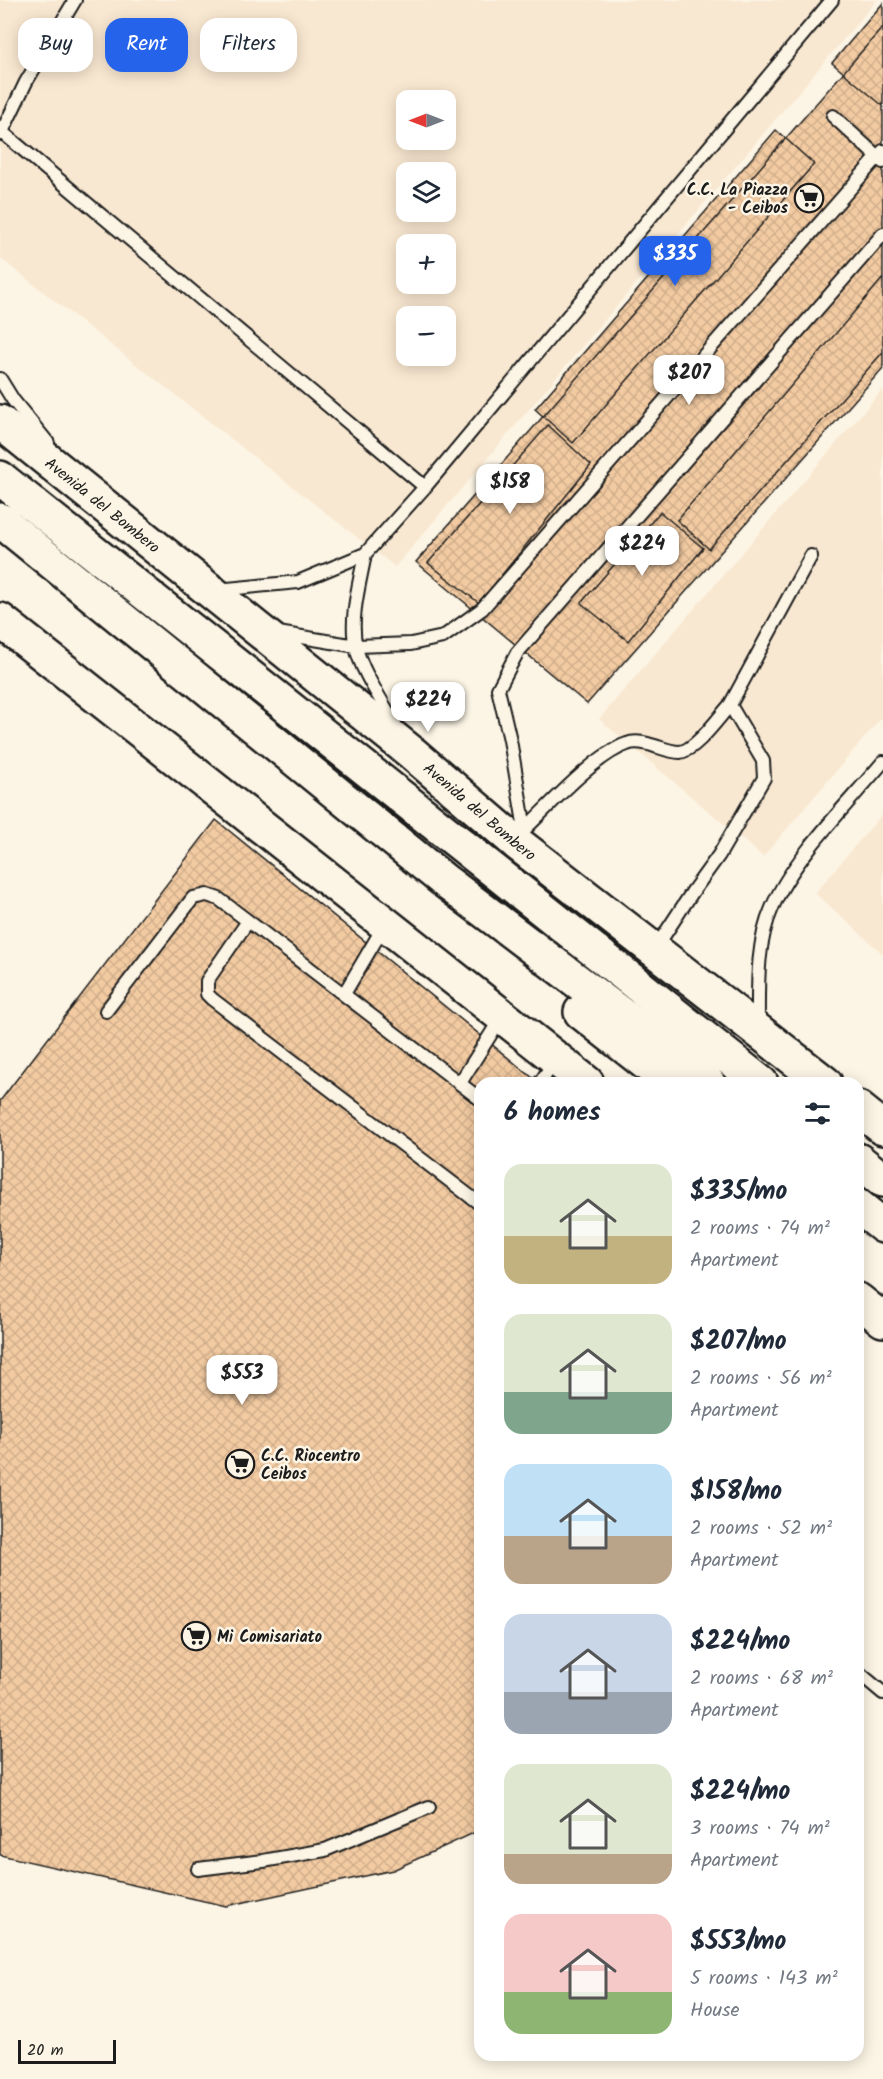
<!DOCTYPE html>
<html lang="en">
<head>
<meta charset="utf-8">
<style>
  body { margin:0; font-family:Kalam,sans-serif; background:#f6f6f7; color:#1f2937; height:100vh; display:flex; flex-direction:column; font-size:22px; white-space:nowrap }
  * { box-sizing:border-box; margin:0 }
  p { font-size:20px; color:#747a83 }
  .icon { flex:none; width:33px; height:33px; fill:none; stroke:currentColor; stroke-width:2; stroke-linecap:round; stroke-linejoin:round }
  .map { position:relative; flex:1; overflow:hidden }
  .drawer { position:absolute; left:474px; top:1077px; width:390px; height:984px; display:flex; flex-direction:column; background:#fff; border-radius:18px; box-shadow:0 3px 15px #0003 }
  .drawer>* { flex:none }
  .banner { position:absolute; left:18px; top:18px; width:366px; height:54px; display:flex; gap:12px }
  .needle { width:39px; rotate:270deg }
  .buttons { position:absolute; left:396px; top:90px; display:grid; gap:12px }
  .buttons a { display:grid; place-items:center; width:60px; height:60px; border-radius:12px; background:#fff; box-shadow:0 3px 15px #0003; font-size:30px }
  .scale { position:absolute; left:18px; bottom:15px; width:98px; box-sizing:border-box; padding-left:6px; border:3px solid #1c1c1c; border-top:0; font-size:16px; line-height:21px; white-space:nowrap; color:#1c1c1c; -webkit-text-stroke:4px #fcf5e5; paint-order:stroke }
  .price { position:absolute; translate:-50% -51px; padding:0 14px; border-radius:12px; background:#fff; color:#222; font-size:20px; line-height:39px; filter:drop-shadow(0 2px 3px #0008) }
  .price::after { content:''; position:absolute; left:50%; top:36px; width:18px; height:14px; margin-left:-9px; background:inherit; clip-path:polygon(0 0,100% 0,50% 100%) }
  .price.current { background:#2563eb; color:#fff }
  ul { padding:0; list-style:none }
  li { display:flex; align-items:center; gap:18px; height:150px; padding:0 30px }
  li span { display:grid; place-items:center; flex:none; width:168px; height:120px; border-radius:18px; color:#555 }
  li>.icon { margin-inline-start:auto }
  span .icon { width:72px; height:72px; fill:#fffc; stroke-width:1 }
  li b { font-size:26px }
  h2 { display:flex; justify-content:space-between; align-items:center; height:72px; padding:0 30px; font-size:26px }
  .chip { padding:0 21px; border-radius:18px; background:#fff; box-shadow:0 3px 15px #0003; font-size:21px; line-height:54px }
  .chip.current { background:#2563eb; color:#fff }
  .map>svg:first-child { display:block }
  .built { fill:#f9e8d1; fill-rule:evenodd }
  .building { fill:url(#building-cross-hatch); stroke:#1c1c1c; stroke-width:1.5 }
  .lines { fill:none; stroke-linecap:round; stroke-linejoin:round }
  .lane-casing { stroke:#1c1c1c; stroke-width:16 }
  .secondary-casing { stroke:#1c1c1c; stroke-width:38 }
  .primary-casing { stroke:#1c1c1c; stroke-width:38 }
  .lane { stroke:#fcf5e5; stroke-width:12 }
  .secondary { stroke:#fcf5e5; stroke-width:33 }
  .primary { stroke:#fcf5e5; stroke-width:33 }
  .labels { text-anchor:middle; stroke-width:5; stroke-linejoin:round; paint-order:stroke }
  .poi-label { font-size:16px; font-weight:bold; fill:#1c1c1c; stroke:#fcf5e5; text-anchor:start }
  .street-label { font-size:16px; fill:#1c1c1c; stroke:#fcf5e5 }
</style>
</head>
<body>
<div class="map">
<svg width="883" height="2079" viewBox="0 0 883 2079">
  <defs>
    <pattern id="building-cross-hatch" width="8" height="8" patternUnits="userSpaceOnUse" patternTransform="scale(1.5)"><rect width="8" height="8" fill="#f3cba2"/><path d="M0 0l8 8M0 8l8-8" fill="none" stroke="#d0ae8b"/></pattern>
  </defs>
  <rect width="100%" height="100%" fill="#fcf5e5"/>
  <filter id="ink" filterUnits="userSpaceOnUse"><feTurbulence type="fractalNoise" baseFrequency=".0167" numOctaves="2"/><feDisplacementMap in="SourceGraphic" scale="12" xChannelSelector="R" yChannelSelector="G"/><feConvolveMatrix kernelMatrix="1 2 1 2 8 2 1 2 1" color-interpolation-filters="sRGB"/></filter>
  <g filter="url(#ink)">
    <!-- built -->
    <path class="built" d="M0,0H877L395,567L0,258ZM406,100H446V140H406ZM406,172H446V212H406ZM406,244H446V284H406ZM406,316H446V356H406Z
      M883,389V716L763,857L599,719Z
      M883,813V954L815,893Z"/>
    <!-- building -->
    <path class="building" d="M883,3V106L832,63Z
      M883,27V368L587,704L416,562Z
      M776,130L814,164L573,443L535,409Z
      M883,278V352L709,549L677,520Z
      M548,425L591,465L479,603L428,563Z
      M660,512L703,548L628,641L581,603Z
      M216,820L539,1083H480V1826L476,1832L393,1870L226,1906L0,1855V1101Z"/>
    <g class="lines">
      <!-- lane casing -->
      <g class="lane-casing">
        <path id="lane" d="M833,116L883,162
          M0,127L2,132L425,487
          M1,134L26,82L75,0
          M0,379L13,400L48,443
          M365,554L425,487L832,0
          M217,590L298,582L365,554C360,582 349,619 356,647C361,671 384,704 396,726
          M278,633L356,646L411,644L443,637L482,609L883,151
          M525,829L510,740L498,689L517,653L883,234
          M522,834L525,829C550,805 595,755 627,744C637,740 648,744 658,747C664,749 673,752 680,752C696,750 719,717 730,705
          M655,949L693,891L719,855L764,778L763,761L730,705L811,556
          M344,994L384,926
          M106,1011L193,898L207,895L219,899L248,921
          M758,1025C758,987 756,944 772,908C793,858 848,804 883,762
          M460,1083L501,1018
          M540,1083L556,1059
          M480,1099L248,921L207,981V994L212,999L480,1204
          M858,1672L883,1693
          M198,1869L263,1861L325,1850L429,1807"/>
      </g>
      <!-- secondary casing -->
      <g class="secondary-casing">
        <g id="secondary">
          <path id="s1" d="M0,422L412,753L518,844L825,1083"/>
          <path d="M0,620L587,1083"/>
          <path d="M858,1108L883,1128"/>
          <path d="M858,1300L883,1320"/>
        </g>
      </g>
      <!-- primary casing -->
      <g class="primary-casing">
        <path id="primary" d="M0,478L761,1083
          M0,520L446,882L663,1046L708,1083
          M581,1012L671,1083
          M858,1160L883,1180
          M858,1206L883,1226"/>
      </g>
      <!-- lane -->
      <use href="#lane" class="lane"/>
      <!-- secondary -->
      <use href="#secondary" class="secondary"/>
      <!-- primary -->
      <use href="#primary" class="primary"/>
    </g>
  </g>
  <!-- icons -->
  <defs>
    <g id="supermarket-ring" transform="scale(1.5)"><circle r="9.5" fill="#fcf5e5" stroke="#1c1c1c" stroke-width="1.5"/><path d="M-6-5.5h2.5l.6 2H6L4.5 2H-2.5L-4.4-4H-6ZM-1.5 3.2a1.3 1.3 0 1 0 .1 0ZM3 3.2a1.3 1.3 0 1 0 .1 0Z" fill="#1c1c1c"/></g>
  </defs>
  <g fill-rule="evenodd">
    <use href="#supermarket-ring" x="809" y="198"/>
    <use href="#supermarket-ring" x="240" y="1464"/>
    <use href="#supermarket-ring" x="196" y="1636"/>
  </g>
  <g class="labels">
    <!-- poi labels -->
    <g class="poi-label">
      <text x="788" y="195" text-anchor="end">C.C. La Piazza<tspan x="788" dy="18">- Ceibos</tspan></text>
      <text x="261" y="1461">C.C. Riocentro<tspan x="261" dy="18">Ceibos</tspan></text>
      <text x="217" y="1642">Mi Comisariato</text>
    </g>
    <!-- street labels -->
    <g class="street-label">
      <text dy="6" stroke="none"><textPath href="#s1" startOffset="132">Avenida del Bombero</textPath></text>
      <text dy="6" stroke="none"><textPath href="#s1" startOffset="618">Avenida del Bombero</textPath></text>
    </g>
  </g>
</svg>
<div class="buttons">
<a><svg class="needle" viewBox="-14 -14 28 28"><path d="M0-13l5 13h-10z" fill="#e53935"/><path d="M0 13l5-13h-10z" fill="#747a83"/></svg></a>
<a><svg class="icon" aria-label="layers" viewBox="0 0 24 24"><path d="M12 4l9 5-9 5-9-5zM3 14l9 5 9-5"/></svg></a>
<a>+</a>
<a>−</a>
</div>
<div class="scale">20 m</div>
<b class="price current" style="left:675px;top:287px">$335</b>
<b class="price" style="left:689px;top:406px">$207</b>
<b class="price" style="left:510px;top:515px">$158</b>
<b class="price" style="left:642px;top:577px">$224</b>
<b class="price" style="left:428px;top:733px">$224</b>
<b class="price" style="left:242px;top:1406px">$553</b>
<div class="banner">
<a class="chip">Buy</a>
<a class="chip current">Rent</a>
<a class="chip">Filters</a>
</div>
<section class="drawer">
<h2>6 homes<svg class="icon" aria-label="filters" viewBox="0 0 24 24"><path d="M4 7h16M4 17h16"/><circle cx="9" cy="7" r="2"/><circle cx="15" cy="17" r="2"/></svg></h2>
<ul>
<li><span style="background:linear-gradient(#dfe7d0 60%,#c2b280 0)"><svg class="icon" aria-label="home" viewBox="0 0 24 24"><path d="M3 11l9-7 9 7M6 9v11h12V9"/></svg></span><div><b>$335/mo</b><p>2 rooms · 74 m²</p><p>Apartment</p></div></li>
<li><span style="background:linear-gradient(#dfe7d0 65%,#7fa58c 0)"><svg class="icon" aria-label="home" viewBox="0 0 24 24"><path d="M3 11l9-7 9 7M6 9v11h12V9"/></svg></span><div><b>$207/mo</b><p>2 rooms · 56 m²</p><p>Apartment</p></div></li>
<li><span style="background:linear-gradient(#bfe0f5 60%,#b9a48a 0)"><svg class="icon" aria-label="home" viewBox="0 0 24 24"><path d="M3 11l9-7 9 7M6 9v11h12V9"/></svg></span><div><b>$158/mo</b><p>2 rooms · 52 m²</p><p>Apartment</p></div></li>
<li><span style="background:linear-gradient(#c9d6e8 65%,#9aa5b1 0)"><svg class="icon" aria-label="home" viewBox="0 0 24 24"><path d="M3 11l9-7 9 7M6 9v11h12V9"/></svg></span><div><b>$224/mo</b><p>2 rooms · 68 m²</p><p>Apartment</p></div></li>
<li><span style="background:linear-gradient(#dfe7d0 75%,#b9a48a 0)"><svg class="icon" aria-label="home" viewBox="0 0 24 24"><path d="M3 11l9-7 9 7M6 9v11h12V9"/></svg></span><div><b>$224/mo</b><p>3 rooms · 74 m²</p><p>Apartment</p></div></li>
<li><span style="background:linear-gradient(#f6c9c9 65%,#8fb573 0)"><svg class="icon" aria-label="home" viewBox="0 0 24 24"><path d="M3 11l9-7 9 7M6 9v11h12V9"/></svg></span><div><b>$553/mo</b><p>5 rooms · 143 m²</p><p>House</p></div></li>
</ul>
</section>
</div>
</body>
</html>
